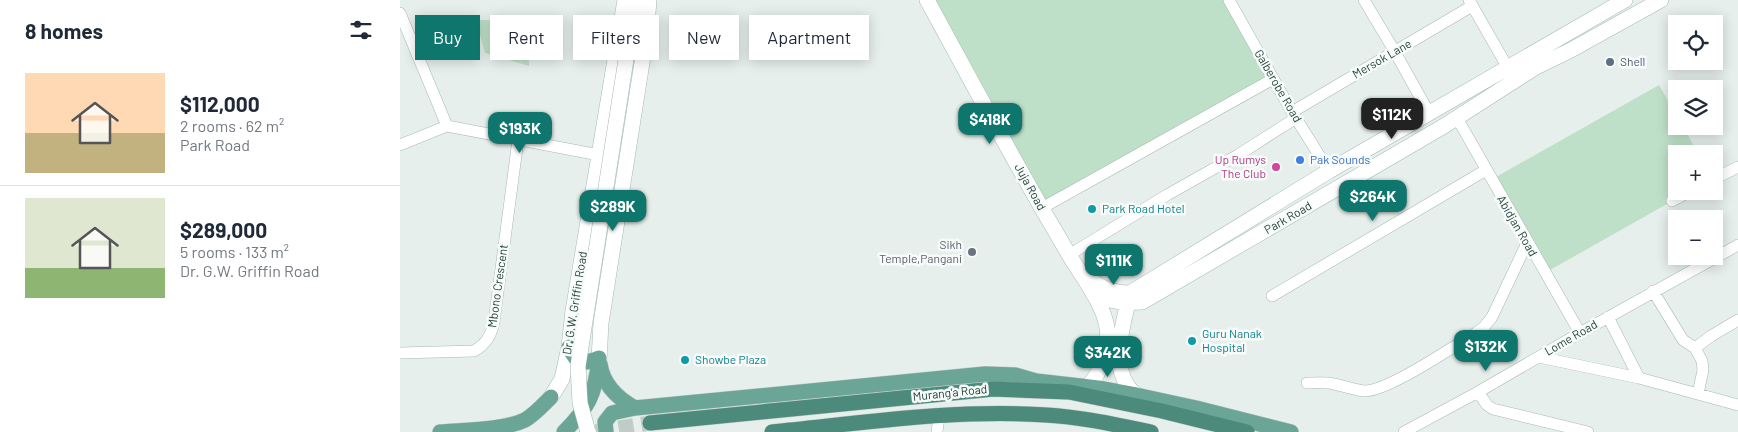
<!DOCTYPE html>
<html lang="en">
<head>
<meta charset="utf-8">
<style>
  body { margin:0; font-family:Barlow,sans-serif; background:#f6f6f7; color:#1f2937; height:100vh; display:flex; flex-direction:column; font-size:19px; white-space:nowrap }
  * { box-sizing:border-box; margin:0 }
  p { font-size:16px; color:#747a83 }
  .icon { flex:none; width:28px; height:28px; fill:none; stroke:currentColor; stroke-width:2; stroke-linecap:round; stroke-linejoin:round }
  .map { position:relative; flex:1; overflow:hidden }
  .side { display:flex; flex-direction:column; background:#fff; width:400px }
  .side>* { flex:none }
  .guide { position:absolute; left:15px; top:15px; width:475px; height:45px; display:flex; gap:10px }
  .buttons { position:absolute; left:1268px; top:15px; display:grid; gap:10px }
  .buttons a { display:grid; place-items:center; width:55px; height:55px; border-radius:0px; background:#fff; box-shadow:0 2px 12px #0003; font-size:25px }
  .price { position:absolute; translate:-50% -42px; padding:0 11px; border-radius:10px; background:#0f766e; color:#fff; font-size:16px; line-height:32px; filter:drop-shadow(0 1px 2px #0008) }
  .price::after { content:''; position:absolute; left:50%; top:30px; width:15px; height:11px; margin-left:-8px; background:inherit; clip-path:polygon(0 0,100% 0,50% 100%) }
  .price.selected { background:#222; color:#fff }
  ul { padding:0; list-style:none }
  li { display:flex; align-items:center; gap:15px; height:125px; padding:0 25px }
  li+li { border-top:1px solid #e0e1e3 }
  li span { display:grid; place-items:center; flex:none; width:140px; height:100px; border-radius:0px; color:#555 }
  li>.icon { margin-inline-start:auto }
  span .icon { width:60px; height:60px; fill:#fffc; stroke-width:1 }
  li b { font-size:21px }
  h2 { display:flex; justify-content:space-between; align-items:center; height:60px; padding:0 25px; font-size:21px }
  .chip { padding:0 18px; border-radius:0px; background:#fff; box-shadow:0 2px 12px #0003; font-size:18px; line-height:45px }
  .chip.selected { background:#0f766e; color:#fff }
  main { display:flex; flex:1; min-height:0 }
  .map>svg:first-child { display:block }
  .green { fill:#bfe0c8 }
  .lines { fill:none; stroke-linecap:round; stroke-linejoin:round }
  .trunk-tunnel { stroke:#bfccc8; stroke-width:15; stroke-dasharray:15 8; stroke-linecap:butt }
  .minor-casing { stroke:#a8b8b2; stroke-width:12 }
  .secondary-casing { stroke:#a4bbb3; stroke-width:16 }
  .primary-casing { stroke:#c2cac8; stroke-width:16 }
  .trunk-casing { stroke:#c2cac8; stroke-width:16 }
  .minor { stroke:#fff; stroke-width:11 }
  .secondary { stroke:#fff; stroke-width:15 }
  .primary { stroke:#6aa596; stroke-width:15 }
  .trunk { stroke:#4c8a7c; stroke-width:15 }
  .secondary-bridge-casing { stroke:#a4bbb3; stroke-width:16; stroke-linecap:butt }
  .secondary-bridge { stroke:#fff; stroke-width:15 }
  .service-dot { fill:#5c6f8a; stroke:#f7fbf9; stroke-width:2 }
  .shop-dot { fill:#3f7fe0; stroke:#f7fbf9; stroke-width:2 }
  .hotel-dot { fill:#d1479c; stroke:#f7fbf9; stroke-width:2 }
  .culture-dot { fill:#0f9aa8; stroke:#f7fbf9; stroke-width:2 }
  .worship-dot { fill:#6b7280; stroke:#f7fbf9; stroke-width:2 }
  .labels { text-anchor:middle; stroke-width:5; stroke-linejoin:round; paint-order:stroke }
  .street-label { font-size:12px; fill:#24423a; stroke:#f7fbf9 }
  .service-label { font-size:12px; fill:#4e5e75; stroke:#f7fbf9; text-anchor:start }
  .hotel-label { font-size:12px; fill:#b23c85; stroke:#f7fbf9; text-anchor:end }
  .shop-label { font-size:12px; fill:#366cbe; stroke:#f7fbf9; text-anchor:start }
  .culture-label { font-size:12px; fill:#0d838f; stroke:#f7fbf9; text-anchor:start }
  .worship-label { font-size:12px; fill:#5b616d; stroke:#f7fbf9; text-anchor:end }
</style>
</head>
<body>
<main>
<section class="side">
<h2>8 homes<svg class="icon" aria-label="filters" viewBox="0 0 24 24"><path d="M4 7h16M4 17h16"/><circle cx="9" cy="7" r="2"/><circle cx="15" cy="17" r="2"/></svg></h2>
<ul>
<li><span style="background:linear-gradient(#ffd9b3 60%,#c2b280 0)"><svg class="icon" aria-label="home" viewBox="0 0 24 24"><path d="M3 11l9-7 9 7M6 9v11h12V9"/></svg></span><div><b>$112,000</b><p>2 rooms · 62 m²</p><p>Park Road</p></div></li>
<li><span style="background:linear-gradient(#dfe7d0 70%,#8fb573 0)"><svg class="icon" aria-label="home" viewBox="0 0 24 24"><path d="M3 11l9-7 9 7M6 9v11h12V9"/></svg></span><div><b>$289,000</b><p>5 rooms · 133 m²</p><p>Dr. G.W. Griffin Road</p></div></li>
</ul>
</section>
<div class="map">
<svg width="1338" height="432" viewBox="0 0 1338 432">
  <rect width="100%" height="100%" fill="#e6efeb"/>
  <!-- green -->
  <path class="green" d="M527,0H828L873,79L642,208Z
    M76,20H93L129,29V66L85,53Z
    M1259,85L1276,115V126H1283L1298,154H1276V191H1290L1150,270L1096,177Z"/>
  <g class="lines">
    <!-- trunk-tunnel -->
    <path class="trunk-tunnel" d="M196,432L250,423"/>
    <!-- minor casing -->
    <g class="minor-casing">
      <path id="minor" d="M829,0L892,112L929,171
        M964,0L995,52L1029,113
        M1069,0L1108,68
        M0,13L47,126
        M892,112L1072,6
        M1057,118L1180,333
        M47,126L199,155
        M0,145L47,126
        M1314,179L1338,167
        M1272,201L1291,191
        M642,208L873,79
        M669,255L767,195L838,155L896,118
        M1253,291L1283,340L1295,348L1302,361L1303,370L1298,394
        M872,296L1086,170
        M1208,317L1239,378L1338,405
        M1295,348L1311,336L1338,320
        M0,353L74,351C86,344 91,336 94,322L118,140
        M1139,357L1239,378
        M907,383C916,383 926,382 934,384C944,386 955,390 964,391C987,392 1054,346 1076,333L1084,327L1092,317L1127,243
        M1078,392L1087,405L1093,409L1188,432
        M537,432L539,415
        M1004,432L1078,392L1180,333L1338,245"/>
    </g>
    <!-- secondary casing -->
    <g class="secondary-casing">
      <path id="secondary" d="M527,0C567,73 606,147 648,219C656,232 663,245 671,258C683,278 704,305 707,328C710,347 701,374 687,387
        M230,34L238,0
        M681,273C698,286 708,293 730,293L929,171L1225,0
        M693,293C708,302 724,303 742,302L1044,126L1136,67L1171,50L1261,0
        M730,294C723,326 707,371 736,395
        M199,360L201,323L246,37L249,0
        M151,397L162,379L169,347L173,311L225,0"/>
    </g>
    <!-- primary casing -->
    <g class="primary-casing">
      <path id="primary" d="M169,347C177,365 182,365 199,358
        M200,364C203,385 217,398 235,408
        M40,432C64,430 104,430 125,420C135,414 143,405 151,397
        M164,432C189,407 195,394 199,360
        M206,432L205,422L212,413L235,408L585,374L615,375L636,381L698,388L736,395L796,408L891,432"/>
    </g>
    <!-- trunk casing -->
    <g class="trunk-casing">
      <path id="trunk" d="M250,423L593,389L669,392L762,411L847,432
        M372,432C463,423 554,409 646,415C682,417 716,425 751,432"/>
    </g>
    <!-- minor -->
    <use href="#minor" class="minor"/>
    <!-- secondary -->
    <use href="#secondary" class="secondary"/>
    <!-- primary -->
    <use href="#primary" class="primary"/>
    <!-- trunk -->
    <use href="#trunk" class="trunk"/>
    <!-- secondary-bridge casing -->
    <g class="secondary-bridge-casing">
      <path id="secondary-bridge" d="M188,432L180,403L178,366L230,34"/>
    </g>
    <!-- secondary-bridge -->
    <use href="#secondary-bridge" class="secondary-bridge"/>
  </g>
  <!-- markers -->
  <circle class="service-dot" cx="1210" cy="62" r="5"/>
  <circle class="shop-dot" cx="900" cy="160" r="5"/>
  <circle class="hotel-dot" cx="876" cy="167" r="5"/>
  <g class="culture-dot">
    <circle cx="692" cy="209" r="5"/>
    <circle cx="792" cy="341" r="5"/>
    <circle cx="285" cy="360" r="5"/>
  </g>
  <circle class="worship-dot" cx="572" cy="252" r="5"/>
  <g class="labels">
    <!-- street labels -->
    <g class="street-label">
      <text transform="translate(982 59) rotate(-30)" y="4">Mersok Lane</text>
      <text transform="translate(878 86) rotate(60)" y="4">Galberobe Road</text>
      <text transform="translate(630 187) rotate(61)" y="4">Juja Road</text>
      <text transform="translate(888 218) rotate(-30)" y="4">Park Road</text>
      <text transform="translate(1117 226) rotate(60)" y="4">Abidjan Road</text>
      <text transform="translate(98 286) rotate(-82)" y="4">Mbono Crescent</text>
      <text transform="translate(175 303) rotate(-81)" y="4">Dr. G.W. Griffin Road</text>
      <text transform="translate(1171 338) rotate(-30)" y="4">Lome Road</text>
      <text transform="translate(550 393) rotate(-6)" y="4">Murang'a Road</text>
    </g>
    <!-- service labels -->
    <g class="service-label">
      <text x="1220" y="66">Shell</text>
    </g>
    <!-- hotel labels -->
    <g class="hotel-label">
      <text x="866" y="164">Up Rumys<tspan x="866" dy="14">The Club</tspan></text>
    </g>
    <!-- shop labels -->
    <g class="shop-label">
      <text x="910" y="164">Pak Sounds</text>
    </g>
    <!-- culture labels -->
    <g class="culture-label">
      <text x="702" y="213">Park Road Hotel</text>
      <text x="802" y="338">Guru Nanak<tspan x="802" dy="14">Hospital</tspan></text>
      <text x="295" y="364">Showbe Plaza</text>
    </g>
    <!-- worship labels -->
    <g class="worship-label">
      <text x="562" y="249">Sikh<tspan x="562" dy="14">Temple,Pangani</tspan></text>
    </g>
  </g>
</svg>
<div class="buttons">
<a><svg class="icon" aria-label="locate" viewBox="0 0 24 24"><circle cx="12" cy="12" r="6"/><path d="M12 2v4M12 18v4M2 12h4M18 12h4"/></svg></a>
<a><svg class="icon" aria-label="layers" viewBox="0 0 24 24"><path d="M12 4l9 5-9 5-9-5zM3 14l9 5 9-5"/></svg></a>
<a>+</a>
<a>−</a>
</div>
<b class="price selected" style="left:992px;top:140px">$112K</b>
<b class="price" style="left:590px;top:145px">$418K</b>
<b class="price" style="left:120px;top:154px">$193K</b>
<b class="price" style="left:973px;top:222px">$264K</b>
<b class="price" style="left:213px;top:232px">$289K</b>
<b class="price" style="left:714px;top:286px">$111K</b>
<b class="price" style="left:1086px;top:372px">$132K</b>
<b class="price" style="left:708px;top:378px">$342K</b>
<div class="guide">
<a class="chip selected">Buy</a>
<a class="chip">Rent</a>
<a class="chip">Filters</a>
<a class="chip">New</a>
<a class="chip">Apartment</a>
</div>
</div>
</main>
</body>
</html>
